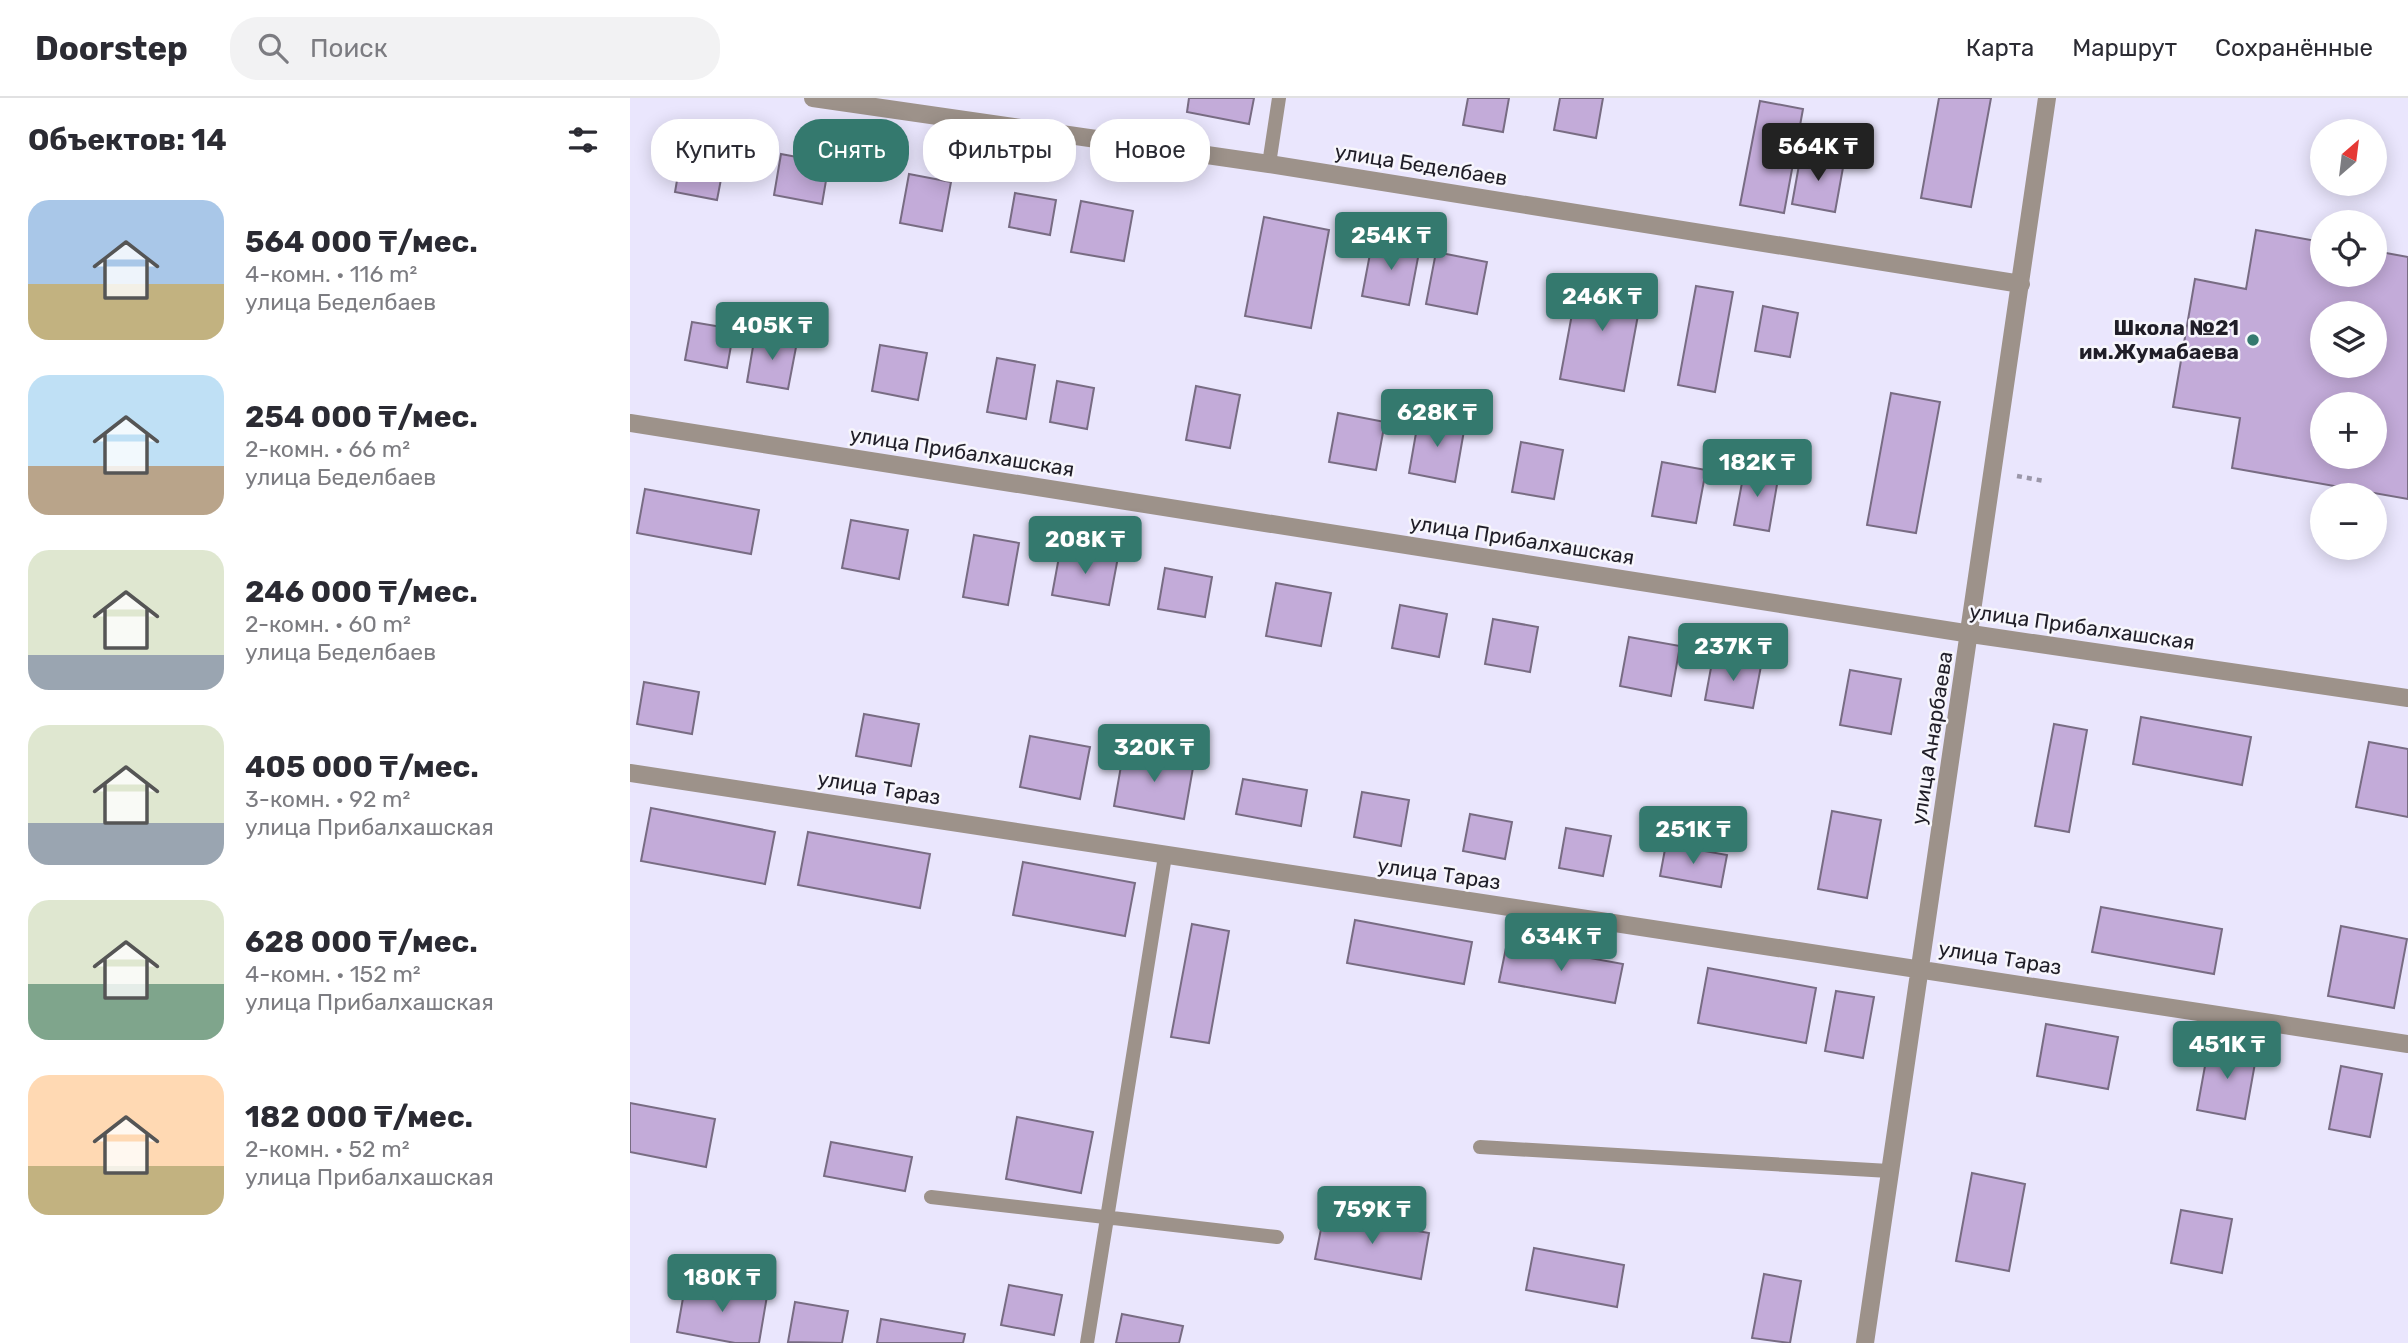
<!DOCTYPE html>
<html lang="ru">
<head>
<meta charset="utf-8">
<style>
  body { margin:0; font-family:Rubik,sans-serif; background:#f2f2f3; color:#2b2b33; height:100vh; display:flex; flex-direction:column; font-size:26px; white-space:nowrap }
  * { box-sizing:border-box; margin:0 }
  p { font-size:23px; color:#7c7c81 }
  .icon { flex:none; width:38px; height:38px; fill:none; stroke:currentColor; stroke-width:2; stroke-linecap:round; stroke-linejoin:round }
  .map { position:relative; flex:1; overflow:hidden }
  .side { display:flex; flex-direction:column; background:#fff; width:630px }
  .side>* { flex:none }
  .top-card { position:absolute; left:21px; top:21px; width:665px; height:63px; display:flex; gap:14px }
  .needle { width:46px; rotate:28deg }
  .buttons { position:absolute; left:1680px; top:21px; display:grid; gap:14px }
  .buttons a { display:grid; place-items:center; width:77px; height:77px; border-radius:50%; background:#fff; box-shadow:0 4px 18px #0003; font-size:35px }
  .price { position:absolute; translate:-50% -60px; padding:0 16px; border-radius:7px; background:#34796e; color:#fff; font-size:23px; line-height:46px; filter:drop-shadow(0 2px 4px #0008) }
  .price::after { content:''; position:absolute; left:50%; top:42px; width:21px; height:16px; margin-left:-10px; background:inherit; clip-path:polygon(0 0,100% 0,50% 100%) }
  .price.current { background:#222; color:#fff }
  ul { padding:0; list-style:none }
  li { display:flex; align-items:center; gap:21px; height:175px; padding:0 28px }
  li span { display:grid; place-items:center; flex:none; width:196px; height:140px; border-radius:21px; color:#555 }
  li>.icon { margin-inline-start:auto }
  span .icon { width:84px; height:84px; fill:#fffc; stroke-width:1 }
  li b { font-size:30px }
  h2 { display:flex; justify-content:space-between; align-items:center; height:84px; padding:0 28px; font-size:30px }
  .chip { padding:0 24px; border-radius:28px; background:#fff; box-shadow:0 4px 18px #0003; font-size:24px; line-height:63px }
  .chip.current { background:#34796e; color:#fff }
  header { display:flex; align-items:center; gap:42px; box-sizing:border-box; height:98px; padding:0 35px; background:#fff; border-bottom:2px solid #e1e1e2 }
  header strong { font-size:33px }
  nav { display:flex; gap:38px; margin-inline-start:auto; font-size:24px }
  .search { width:490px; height:63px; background:#f2f2f3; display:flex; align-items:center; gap:18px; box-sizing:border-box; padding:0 24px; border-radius:28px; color:#7c7c81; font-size:26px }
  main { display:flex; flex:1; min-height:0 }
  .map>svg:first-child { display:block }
  .building { fill:#c3abd9; stroke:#786c83; stroke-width:2; fill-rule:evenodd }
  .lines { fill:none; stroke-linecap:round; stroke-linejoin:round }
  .path { stroke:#9b97a9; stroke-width:4.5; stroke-dasharray:5 5; stroke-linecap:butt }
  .lane { stroke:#9d928a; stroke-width:14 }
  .street { stroke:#9d928a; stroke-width:18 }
  .poi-dot { fill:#34796e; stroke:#f7f6fc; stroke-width:2.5 }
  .labels { text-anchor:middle; stroke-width:5; stroke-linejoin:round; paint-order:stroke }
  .street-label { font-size:21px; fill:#201e28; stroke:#f7f6fc }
  .poi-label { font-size:21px; font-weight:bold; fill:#201e28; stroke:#f7f6fc; text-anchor:end }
</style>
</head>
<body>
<header>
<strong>Doorstep</strong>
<div class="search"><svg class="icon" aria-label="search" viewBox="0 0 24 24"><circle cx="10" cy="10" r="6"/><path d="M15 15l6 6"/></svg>Поиск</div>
<nav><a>Карта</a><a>Маршрут</a><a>Сохранённые</a></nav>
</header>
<main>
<section class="side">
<h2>Объектов: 14<svg class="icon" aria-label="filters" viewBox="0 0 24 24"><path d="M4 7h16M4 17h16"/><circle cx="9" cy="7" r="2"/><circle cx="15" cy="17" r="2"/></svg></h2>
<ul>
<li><span style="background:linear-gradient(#a9c7e8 60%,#c2b280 0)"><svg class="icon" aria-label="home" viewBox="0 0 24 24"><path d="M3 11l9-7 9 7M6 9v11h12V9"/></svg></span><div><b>564 000 ₸/мес.</b><p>4-комн. · 116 m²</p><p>улица Беделбаев</p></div></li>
<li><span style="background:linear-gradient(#bfe0f5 65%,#b9a48a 0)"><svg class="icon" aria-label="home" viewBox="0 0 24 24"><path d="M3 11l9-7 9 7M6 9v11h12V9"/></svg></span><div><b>254 000 ₸/мес.</b><p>2-комн. · 66 m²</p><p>улица Беделбаев</p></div></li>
<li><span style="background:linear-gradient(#dfe7d0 75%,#9aa5b1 0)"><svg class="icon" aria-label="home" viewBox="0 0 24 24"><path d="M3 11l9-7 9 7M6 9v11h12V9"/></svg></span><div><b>246 000 ₸/мес.</b><p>2-комн. · 60 m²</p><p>улица Беделбаев</p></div></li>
<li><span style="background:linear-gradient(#dfe7d0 70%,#9aa5b1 0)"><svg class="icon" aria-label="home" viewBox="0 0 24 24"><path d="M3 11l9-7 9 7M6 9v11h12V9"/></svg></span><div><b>405 000 ₸/мес.</b><p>3-комн. · 92 m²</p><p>улица Прибалхашская</p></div></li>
<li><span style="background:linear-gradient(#dfe7d0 60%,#7fa58c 0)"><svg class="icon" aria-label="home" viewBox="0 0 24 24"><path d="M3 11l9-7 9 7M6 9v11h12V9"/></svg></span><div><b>628 000 ₸/мес.</b><p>4-комн. · 152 m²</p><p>улица Прибалхашская</p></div></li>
<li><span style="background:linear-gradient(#ffd9b3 65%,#c2b280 0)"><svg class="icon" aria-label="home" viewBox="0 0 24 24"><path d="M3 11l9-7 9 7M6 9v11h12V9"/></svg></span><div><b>182 000 ₸/мес.</b><p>2-комн. · 52 m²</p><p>улица Прибалхашская</p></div></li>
</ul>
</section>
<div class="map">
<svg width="1778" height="1245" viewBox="0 0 1778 1245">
  <rect width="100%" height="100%" fill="#eae6fd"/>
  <!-- building -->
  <path class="building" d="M559,0H624L619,26L557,14Z
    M838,0H879L873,34L833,27Z
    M930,0H973L966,40L924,32Z
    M1309,0H1361L1341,109L1291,100Z
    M1130,3L1173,11L1154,115L1110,107Z
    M54,42L97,50L87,102L45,94Z
    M151,56L199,65L192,106L144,97Z
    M1171,56L1214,64L1205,114L1162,106Z
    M279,76L321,84L312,133L270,125Z
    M385,95L426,102L420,137L379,129Z
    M451,103L503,113L494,163L441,154Z
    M634,119L699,132L681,230L615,218Z
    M1626,132L1692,144V177H1745V153L1778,159V401L1602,370L1610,320L1543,309L1565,181L1616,191ZM1692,215H1745V268H1692ZM1692,306H1745V359H1692Z
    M743,140L790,149L779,207L732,198Z
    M806,154L857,164L847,216L796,206Z
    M949,178L1013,190L994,293L930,281Z
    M1066,188L1103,194L1085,294L1048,287Z
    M1133,208L1168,215L1160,259L1125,253Z
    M62,224L104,231L97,270L55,262Z
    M125,237L167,244L158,291L117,284Z
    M250,247L297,255L288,302L242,293Z
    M367,260L405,267L396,321L357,314Z
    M427,283L464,290L457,331L420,324Z
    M566,288L610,297L600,350L556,342Z
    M1261,295L1310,304L1286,435L1237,427Z
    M708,315L755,324L746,372L699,364Z
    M789,318L835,327L825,384L779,375Z
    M891,344L933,352L924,401L882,394Z
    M1032,364L1076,372L1066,425L1022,418Z
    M1115,369L1149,375L1139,433L1104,427Z
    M15,391L129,412L121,456L7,435Z
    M221,422L278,432L269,481L212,470Z
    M344,437L389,445L378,507L333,499Z
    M431,448L488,459L479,507L422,497Z
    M535,470L582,479L575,519L528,511Z
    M646,485L701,495L691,548L636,538Z
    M770,507L817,516L809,559L762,550Z
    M863,521L908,529L900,574L855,566Z
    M999,539L1050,548L1041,598L990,588Z
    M1083,559L1131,568L1123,610L1075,602Z
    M1220,572L1271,581L1261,636L1210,627Z
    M14,584L69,594L62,636L7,626Z
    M234,616L289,626L281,668L226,658Z
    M1511,619L1621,639L1612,687L1503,666Z
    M1424,626L1457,632L1439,734L1405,728Z
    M400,638L460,649L450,701L390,689Z
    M1739,644L1778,651V719L1726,709Z
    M494,651L564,664L554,721L484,708Z
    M613,681L677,692L671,728L606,716Z
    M732,694L779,702L771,748L724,739Z
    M21,710L145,734L135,786L11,763Z
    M1202,713L1251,722L1237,800L1188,791Z
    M840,716L882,724L875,761L833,753Z
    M936,730L981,738L973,778L929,770Z
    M178,734L300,756L290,810L168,787Z
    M1036,746L1097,757L1091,789L1030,778Z
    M393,764L505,785L495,838L383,817Z
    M1471,809L1592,831L1584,876L1462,854Z
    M725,822L842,844L834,886L717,865Z
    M562,826L599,833L579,945L541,939Z
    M1711,828L1777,841L1764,910L1698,898Z
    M877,845L993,866L985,905L869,884Z
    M1078,870L1186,890L1176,945L1068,925Z
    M1206,893L1244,899L1233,960L1195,953Z
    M1416,926L1488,939L1478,991L1407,978Z
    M1579,946L1627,954L1615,1021L1567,1012Z
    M1711,968L1752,976L1740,1039L1699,1031Z
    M0,1005L85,1021L76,1069L0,1054Z
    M387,1019L463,1034L451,1095L376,1081Z
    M201,1044L282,1059L275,1093L194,1078Z
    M1342,1075L1395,1086L1379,1173L1326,1163Z
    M1551,1112L1602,1121L1592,1175L1541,1165Z
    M694,1116L799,1135L791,1181L685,1161Z
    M904,1150L994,1167L987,1209L896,1192Z
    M1134,1176L1171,1183L1160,1245L1122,1240Z
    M56,1183L137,1198L129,1245H105L47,1234Z
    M379,1187L432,1197L424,1237L371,1227Z
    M165,1204L218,1213L212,1245L158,1244Z
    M492,1216L553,1228L549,1245H486Z
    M251,1221L335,1236L333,1245H247Z"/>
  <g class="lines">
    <!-- path -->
    <path class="path" d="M1387,378L1414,383"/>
    <!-- lane -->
    <path class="lane" d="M639,66L649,0
      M850,1049L1259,1073
      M301,1099L647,1139
      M457,1245L535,758"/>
    <!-- street -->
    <path class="street" d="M183,0L639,66L1391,186
      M0,325L1341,536L1778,600
      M0,675L1778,946
      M1235,1245L1417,0"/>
  </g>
  <!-- markers -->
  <circle class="poi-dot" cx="1623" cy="242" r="7"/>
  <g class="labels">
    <!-- street labels -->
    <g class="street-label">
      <text transform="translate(791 67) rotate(9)" y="7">улица Беделбаев</text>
      <text transform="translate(332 354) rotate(9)" y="7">улица Прибалхашская</text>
      <text transform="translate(892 442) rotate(9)" y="7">улица Прибалхашская</text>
      <text transform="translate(1452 529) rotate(8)" y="7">улица Прибалхашская</text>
      <text transform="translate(1302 640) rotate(-81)" y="7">улица Анарбаева</text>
      <text transform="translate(249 690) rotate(9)" y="7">улица Тараз</text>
      <text transform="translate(809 776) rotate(8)" y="7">улица Тараз</text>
      <text transform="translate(1370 860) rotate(9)" y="7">улица Тараз</text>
    </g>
    <!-- poi labels -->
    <g class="poi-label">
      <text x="1609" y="237">Школа №21<tspan x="1609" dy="24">им.Жумабаева</tspan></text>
    </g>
  </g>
</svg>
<div class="buttons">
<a><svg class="needle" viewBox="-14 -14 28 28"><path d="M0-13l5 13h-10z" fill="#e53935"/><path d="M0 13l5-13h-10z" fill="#7c7c81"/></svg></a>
<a><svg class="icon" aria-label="locate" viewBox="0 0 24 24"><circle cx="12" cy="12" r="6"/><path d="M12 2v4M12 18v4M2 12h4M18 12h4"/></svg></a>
<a><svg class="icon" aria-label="layers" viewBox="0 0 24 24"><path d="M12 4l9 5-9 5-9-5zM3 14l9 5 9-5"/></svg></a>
<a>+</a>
<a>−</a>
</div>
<b class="price current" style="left:1188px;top:85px">564K ₸</b>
<b class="price" style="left:761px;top:174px">254K ₸</b>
<b class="price" style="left:972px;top:235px">246K ₸</b>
<b class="price" style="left:142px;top:264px">405K ₸</b>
<b class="price" style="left:807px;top:351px">628K ₸</b>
<b class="price" style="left:1127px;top:401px">182K ₸</b>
<b class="price" style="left:455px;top:478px">208K ₸</b>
<b class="price" style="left:1103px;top:585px">237K ₸</b>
<b class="price" style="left:524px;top:686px">320K ₸</b>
<b class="price" style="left:1063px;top:768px">251K ₸</b>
<b class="price" style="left:931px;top:875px">634K ₸</b>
<b class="price" style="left:1597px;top:983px">451K ₸</b>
<b class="price" style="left:742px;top:1148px">759K ₸</b>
<b class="price" style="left:92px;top:1216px">180K ₸</b>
<div class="top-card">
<a class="chip">Купить</a>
<a class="chip current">Снять</a>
<a class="chip">Фильтры</a>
<a class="chip">Новое</a>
</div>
</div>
</main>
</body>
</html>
